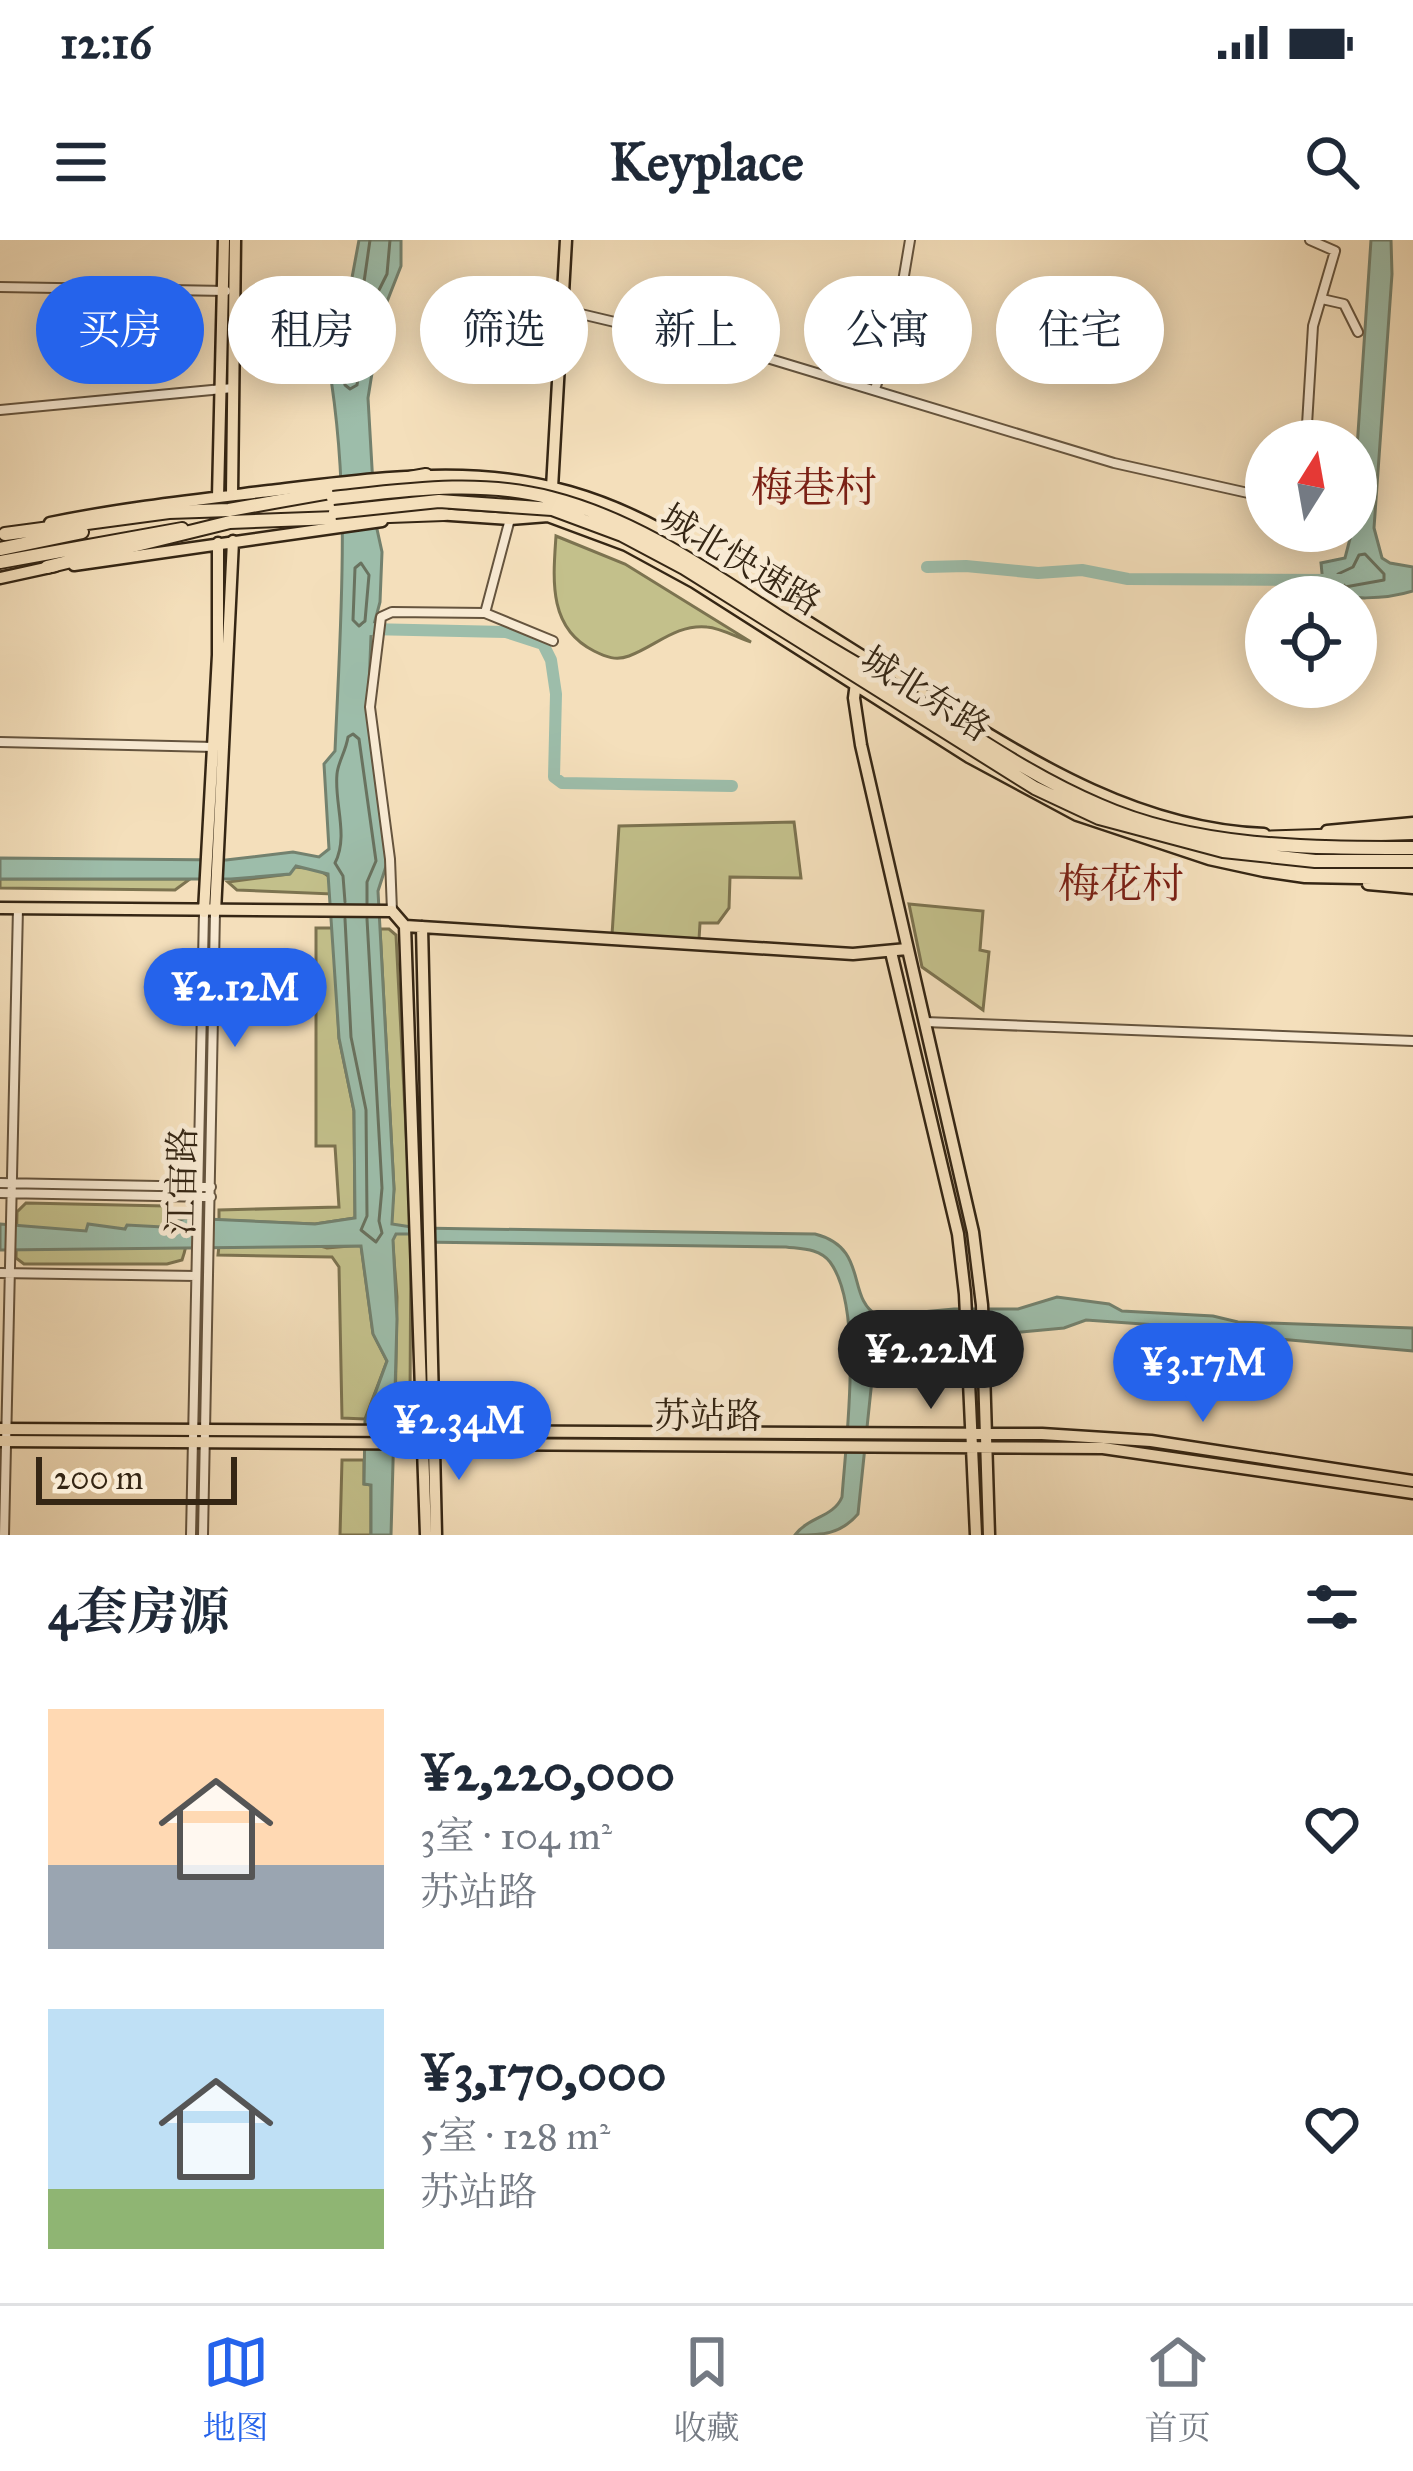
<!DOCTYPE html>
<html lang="zh">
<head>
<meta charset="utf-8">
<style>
  body { margin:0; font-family:"IM FELL Great Primer","Noto Serif SC",serif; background:#f2f2f3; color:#1f2937; height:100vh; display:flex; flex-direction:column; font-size:45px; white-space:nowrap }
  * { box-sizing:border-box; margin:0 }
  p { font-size:39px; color:#747a83 }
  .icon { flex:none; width:66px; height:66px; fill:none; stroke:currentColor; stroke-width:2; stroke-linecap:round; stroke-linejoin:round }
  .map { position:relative; height:1295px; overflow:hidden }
  .side { display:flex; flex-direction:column; background:#fff; flex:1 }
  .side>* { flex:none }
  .guide { position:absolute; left:36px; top:36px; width:1341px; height:108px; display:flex; gap:24px }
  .needle { width:78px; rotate:11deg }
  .fabs { position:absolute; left:1245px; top:180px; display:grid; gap:24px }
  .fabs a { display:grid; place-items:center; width:132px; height:132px; border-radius:50%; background:#fff; box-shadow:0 6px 30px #0003; font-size:60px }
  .scale { position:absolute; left:36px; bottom:30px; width:201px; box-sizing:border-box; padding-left:12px; border:6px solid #352614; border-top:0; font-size:33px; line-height:42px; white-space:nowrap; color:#352614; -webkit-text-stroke:9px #f8ead3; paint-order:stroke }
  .price { position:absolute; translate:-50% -102px; padding:0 27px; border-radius:42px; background:#2563eb; color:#fff; font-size:39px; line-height:78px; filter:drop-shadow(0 3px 6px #0008) }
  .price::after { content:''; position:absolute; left:50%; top:72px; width:36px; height:27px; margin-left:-18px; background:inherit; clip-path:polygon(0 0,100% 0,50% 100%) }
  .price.selected { background:#222; color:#fff }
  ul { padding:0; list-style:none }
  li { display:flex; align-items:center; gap:36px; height:300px; padding:0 48px }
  li span { display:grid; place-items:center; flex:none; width:336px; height:240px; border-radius:0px; color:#555 }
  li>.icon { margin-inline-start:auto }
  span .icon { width:144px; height:144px; fill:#fffc; stroke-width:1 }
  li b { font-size:51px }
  h2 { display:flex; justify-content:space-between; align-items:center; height:144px; padding:0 48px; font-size:51px }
  .tag { padding:0 42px; border-radius:54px; background:#fff; box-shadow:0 6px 30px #0003; font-size:42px; line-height:108px }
  .tag.selected { background:#2563eb; color:#fff }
  .status { display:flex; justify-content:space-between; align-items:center; height:84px; padding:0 60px; background:#fff; direction:ltr }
  .status svg { height:33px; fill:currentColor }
  header { display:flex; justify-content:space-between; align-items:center; height:156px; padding:0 48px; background:#fff; font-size:54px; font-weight:700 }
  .tab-bar { display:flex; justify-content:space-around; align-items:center; height:168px; border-top:3px solid #e0e1e3; background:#fff; font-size:33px; color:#747a83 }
  .tab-bar a { display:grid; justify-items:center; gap:6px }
  .tab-bar .selected { color:#2563eb }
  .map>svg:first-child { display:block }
  .green { fill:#c3c08b; stroke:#7c7350; stroke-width:3 }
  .water { fill:#9dbdaa; stroke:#73816e; stroke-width:3 }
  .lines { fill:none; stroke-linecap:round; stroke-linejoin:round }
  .shore { stroke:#69725f; stroke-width:3 }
  .river { stroke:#9dbdaa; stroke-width:12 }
  .minor-casing { stroke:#65543e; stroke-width:12 }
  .major-casing { stroke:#352614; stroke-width:15 }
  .highway-casing { stroke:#352614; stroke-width:16 }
  .minor { stroke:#f8ead3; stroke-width:8 }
  .major { stroke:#f4dfbb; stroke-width:10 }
  .highway { stroke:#f4dfbb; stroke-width:12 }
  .highway-bridge-casing { stroke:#352614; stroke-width:16; stroke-linecap:butt }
  .highway-bridge { stroke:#f4dfbb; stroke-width:12 }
  .labels { text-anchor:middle; stroke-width:10; stroke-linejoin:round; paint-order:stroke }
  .street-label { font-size:36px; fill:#352614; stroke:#f8ead3 }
  .quarter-label { font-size:42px; fill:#7a1f14; stroke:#f8ead3 }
</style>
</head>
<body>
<div class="status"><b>12:16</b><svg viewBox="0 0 49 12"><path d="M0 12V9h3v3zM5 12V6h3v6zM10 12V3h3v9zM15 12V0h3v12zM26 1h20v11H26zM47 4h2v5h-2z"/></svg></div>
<header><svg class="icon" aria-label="menu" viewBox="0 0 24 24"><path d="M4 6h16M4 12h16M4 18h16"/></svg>Keyplace<svg class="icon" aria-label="search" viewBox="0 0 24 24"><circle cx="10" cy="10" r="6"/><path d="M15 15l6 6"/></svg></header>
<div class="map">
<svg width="1413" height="1295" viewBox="0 0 1413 1295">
  <rect width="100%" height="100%" fill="#f4dfbb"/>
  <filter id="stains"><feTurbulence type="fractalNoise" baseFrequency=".00167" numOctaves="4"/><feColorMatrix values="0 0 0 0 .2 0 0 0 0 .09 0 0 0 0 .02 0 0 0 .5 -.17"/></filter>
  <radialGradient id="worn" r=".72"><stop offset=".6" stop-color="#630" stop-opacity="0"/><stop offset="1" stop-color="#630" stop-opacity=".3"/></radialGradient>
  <!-- green -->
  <path class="green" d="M556,296L625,324L751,402C738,398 721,388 707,387C676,384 656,406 629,416C616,421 606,417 594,411C548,388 553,340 556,296Z
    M794,582L801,638L730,637L729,668L718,683H700L699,700L612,695L619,586Z
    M294,627L318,629L331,638L332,654L237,650L228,642L289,634Z
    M0,639H190L175,650L0,648Z
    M909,664L983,671L980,710L989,712L983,770L922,727Z
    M316,688H334L339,798L354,871L355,978L315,984L219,980V970L339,967L335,906H316Z
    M380,689H389L396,695L411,988L410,1161L405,1176L395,1179L397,1057L391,981L394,949Z
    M26,963L166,966C191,977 190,997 182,1020L167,1024H24L16,1018L17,972Z
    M314,1004L327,1008L361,1005L373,1093L387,1121L365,1179L342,1178L339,1027L332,1017L218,1015L219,1005Z
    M342,1220H364V1244L371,1245V1295H340Z"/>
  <!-- water -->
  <path class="water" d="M359,0H401V26L381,77L368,158L375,280L382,312L380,362L371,396L368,472L388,620L378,651L394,949L392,984L418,988L815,994C870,1008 845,1058 878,1076L954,1069H1018L1057,1057L1109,1064L1122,1071L1213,1076L1238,1082L1413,1088V1111L1279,1099L1228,1090L1086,1080L1064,1088L949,1099C925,1082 884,1105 873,1130L858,1274C840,1295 822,1295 795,1295C808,1277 834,1277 842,1257C846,1199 864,1068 830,1022C819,1008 801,1009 786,1007L419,1002L418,994H396L393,1000L397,1079L391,1295H371V1245L364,1244L365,1181L387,1121L373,1094L361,1006L0,1010V984L86,991L88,984L125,989L127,985L163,987L185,978L315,984L355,978L354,871L339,798L328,634L296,626L290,634L231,639H0V618L226,620L293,612L319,617L329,609L324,524L335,511C341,371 352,243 325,104L318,102L319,80L346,70Z
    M1371,0H1391L1392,34L1374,288L1382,318L1390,323L1413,327V351C1394,357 1336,366 1325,343C1321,337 1322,329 1321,323L1345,318L1352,291H1356V223Z"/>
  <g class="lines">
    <!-- shore -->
    <path class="shore" d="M370,0L360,70L352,81L333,93L345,145L350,149L357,145L368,72L387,34L390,0
      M1365,314L1384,334V340L1345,347L1338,334L1353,327L1359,315Z
      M361,323L369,335L365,381L359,386L353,380L355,328Z
      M345,662L343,636L335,623C349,596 334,563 337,534C338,522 346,511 348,497L353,494L359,499L376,621L367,642V663
      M345,679L351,797L366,870L367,976L361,990L376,1002L382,993L379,981L382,948L367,679"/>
    <!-- river -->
    <path class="river" d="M927,327L966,326L1038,333L1082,330L1128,339L1340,340
      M367,389L506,392L543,404L551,420L556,454L554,537L562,543L732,546"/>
    <!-- minor casing -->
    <g class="minor-casing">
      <path id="minor" d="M0,47L226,51
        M1322,59L1344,64L1358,92
        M564,70L767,118L1114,223L1266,257
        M875,149L895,89L910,0
        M0,170L233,148
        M1306,201L1313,86L1335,11L1310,0
        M485,373L510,279
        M0,502L214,507
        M392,671L390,619L370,467L381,377L392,372L485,373L553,401
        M925,782L1413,801
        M0,943L211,947
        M0,953L211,957
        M0,1033L196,1036
        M4,1295L18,668
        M191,1295L204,672
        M203,1295L215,672"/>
    </g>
    <!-- major casing -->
    <g class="major-casing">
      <path id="major" d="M552,248L566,0
        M232,255L235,0
        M218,257L224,0
        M436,274L510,279L548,276L626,305L694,342L969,517L1077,575L1209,619L1264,631L1305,637L1413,639
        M50,283C123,268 196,260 269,251C418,233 527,216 665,292C748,344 830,396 913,448C1022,515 1132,589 1264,594
        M74,325L382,281
        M0,338L55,326
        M856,443L854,458L861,505L973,992L982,1065L989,1295
        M1327,591L1413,583
        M1368,644L1413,648
        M0,668L392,671L405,686L853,714L907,709
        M204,672L218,415V303
        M215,672L233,301
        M405,686L426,1295
        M422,687L436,1295
        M891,712L958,994L965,1054L976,1295
        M0,1189L1042,1194L1151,1201L1413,1241
        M0,1201L1103,1208L1413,1253"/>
    </g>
    <!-- highway casing -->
    <g class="highway-casing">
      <path id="highway" d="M5,294L169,272L229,270L426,235
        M0,309L82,292
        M0,322L182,289
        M47,327L230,282L444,274
        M1258,598L1413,593
        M1211,614L1310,630L1413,633"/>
    </g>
    <!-- minor -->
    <use href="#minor" class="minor"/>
    <!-- major -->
    <use href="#major" class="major"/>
    <!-- highway -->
    <use href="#highway" class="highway"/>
    <!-- highway-bridge casing -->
    <g class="highway-bridge-casing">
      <path id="highway-bridge" d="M333,258C406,250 479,239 551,258C634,279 705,329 776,375C827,408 881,437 933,470C986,504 1040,540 1099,565C1196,608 1309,608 1413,608
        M335,272L439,261L552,269L622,295L684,328L1035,548L1099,578L1223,611L1315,621H1413"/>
    </g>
    <!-- highway-bridge -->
    <use href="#highway-bridge" class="highway-bridge"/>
  </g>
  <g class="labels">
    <!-- street labels -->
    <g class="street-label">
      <text transform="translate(741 319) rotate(31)" y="13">城北快速路</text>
      <text transform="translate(926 453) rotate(32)" y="13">城北东路</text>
      <text transform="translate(181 941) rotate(-89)" y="13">江宙路</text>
      <text x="708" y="1188">苏站路</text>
    </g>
    <!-- quarter labels -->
    <g class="quarter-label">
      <text x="814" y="262">梅巷村</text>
      <text x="1121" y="658">梅花村</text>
    </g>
  </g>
  <rect width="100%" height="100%" filter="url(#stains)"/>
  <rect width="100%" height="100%" fill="url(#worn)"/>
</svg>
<div class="fabs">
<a><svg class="needle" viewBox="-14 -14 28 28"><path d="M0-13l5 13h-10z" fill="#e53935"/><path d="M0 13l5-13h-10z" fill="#747a83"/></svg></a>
<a><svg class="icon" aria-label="locate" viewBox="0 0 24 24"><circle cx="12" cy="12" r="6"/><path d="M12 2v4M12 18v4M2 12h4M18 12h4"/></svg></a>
</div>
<div class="scale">200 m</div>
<b class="price" style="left:235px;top:810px">¥2.12M</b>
<b class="price selected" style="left:931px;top:1172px">¥2.22M</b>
<b class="price" style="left:1203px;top:1185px">¥3.17M</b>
<b class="price" style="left:459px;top:1243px">¥2.34M</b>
<div class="guide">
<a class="tag selected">买房</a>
<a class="tag">租房</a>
<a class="tag">筛选</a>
<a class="tag">新上</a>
<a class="tag">公寓</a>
<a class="tag">住宅</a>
</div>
</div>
<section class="side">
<h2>4套房源<svg class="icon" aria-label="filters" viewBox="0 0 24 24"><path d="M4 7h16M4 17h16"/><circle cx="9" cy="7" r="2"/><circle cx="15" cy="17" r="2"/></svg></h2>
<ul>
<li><span style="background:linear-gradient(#ffd9b3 65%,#9aa5b1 0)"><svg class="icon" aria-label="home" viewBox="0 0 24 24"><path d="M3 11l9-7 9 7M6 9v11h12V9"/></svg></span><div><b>¥2,220,000</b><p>3室 · 104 m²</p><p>苏站路</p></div><svg class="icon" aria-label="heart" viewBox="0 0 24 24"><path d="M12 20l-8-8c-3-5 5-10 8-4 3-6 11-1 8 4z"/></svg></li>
<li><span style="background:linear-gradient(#bfe0f5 75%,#8fb573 0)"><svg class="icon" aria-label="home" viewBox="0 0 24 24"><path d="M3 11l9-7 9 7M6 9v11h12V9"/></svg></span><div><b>¥3,170,000</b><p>5室 · 128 m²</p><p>苏站路</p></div><svg class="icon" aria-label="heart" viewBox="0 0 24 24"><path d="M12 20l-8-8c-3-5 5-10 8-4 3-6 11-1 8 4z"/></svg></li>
</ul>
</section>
<nav class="tab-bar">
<a class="selected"><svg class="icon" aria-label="map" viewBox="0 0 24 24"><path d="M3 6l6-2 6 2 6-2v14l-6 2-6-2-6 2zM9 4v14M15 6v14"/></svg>地图</a>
<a><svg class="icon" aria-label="saved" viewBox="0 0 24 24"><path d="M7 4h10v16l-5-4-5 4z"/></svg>收藏</a>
<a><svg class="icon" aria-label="home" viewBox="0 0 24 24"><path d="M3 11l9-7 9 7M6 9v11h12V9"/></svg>首页</a>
</nav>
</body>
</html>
